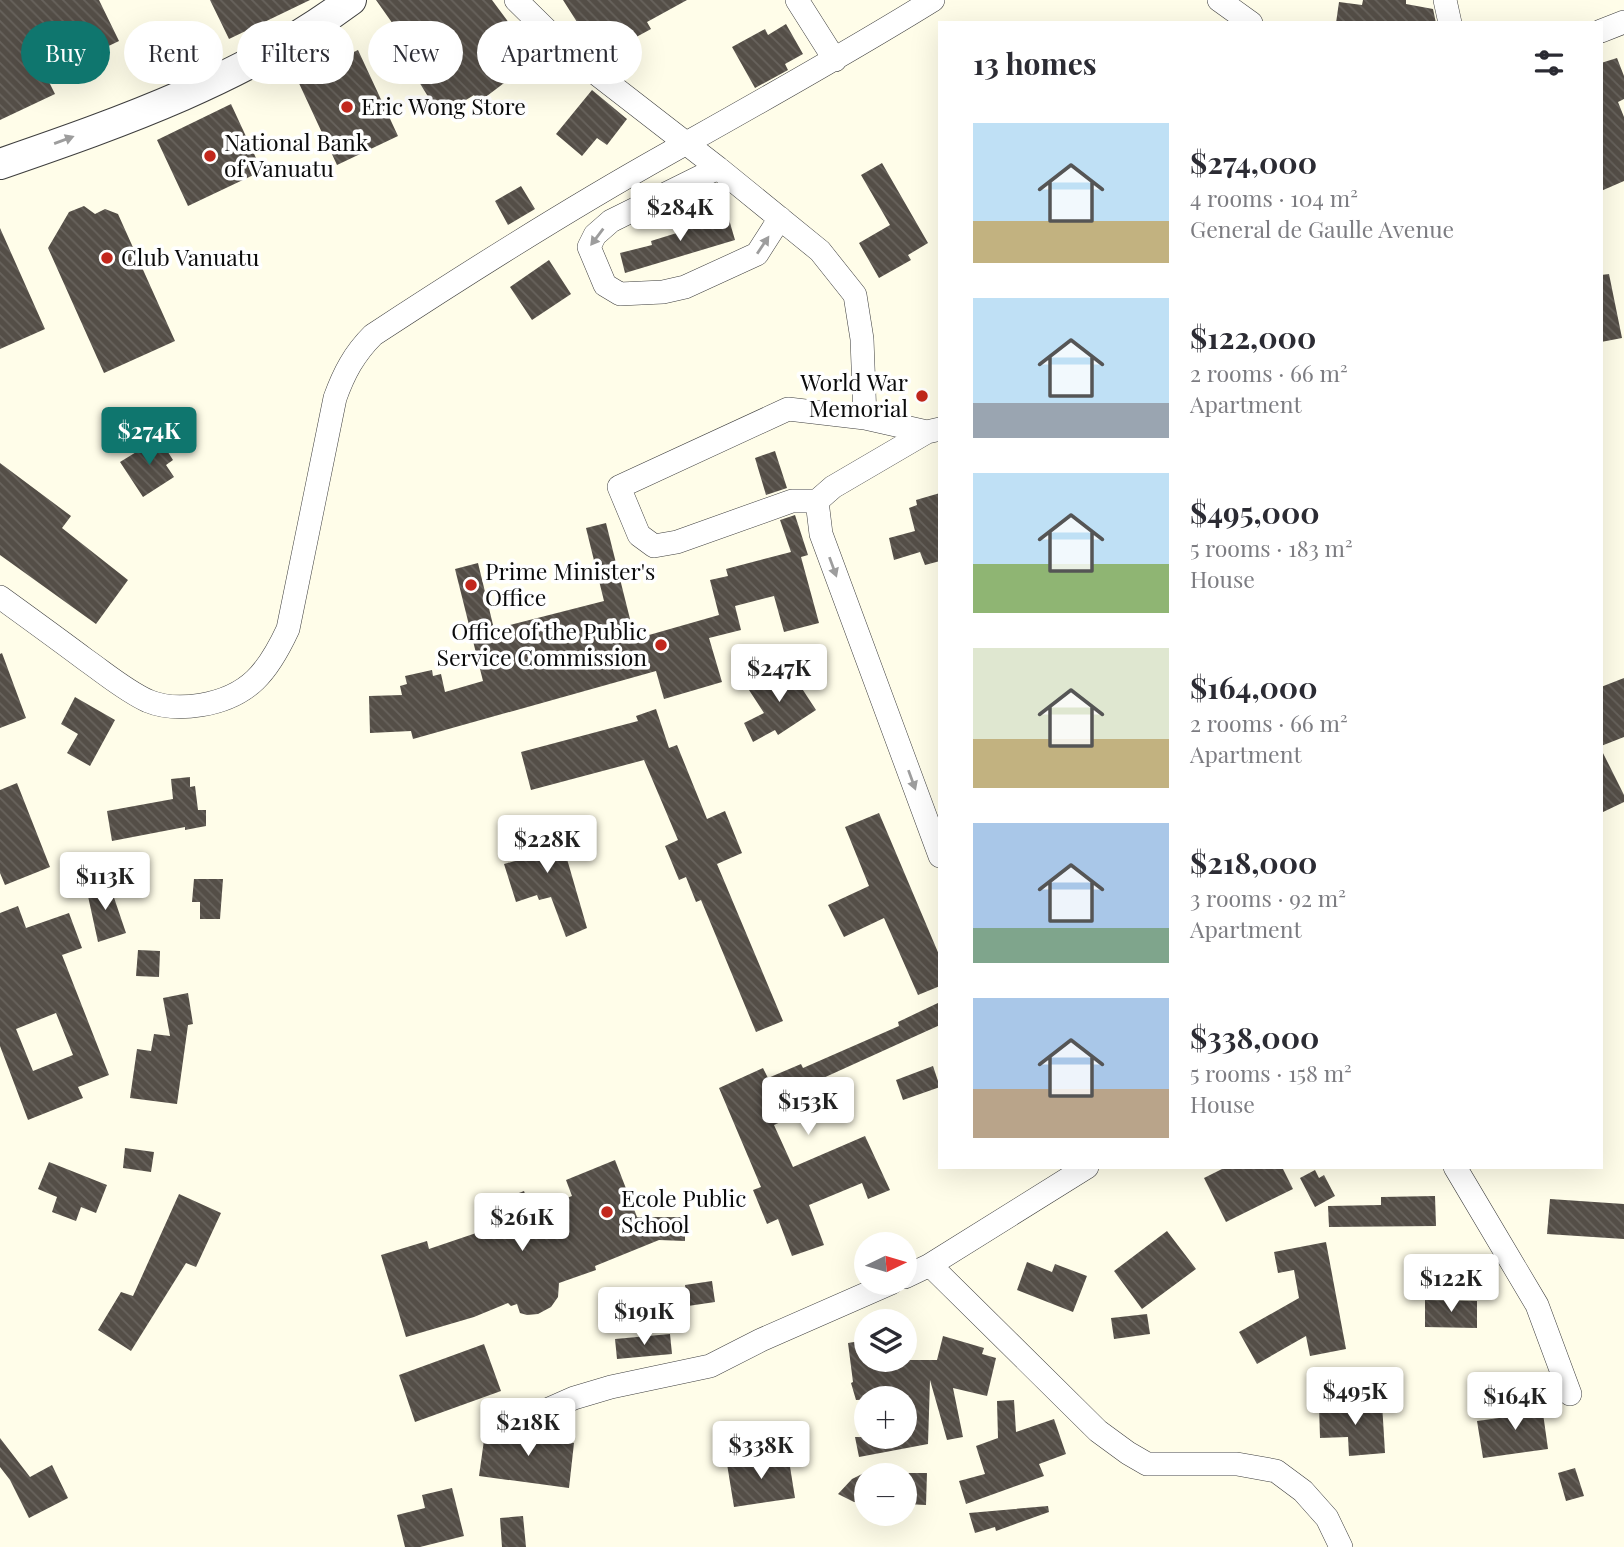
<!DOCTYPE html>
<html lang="en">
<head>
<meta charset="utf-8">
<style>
  body { margin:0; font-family:"Playfair Display",serif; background:#f2f2f3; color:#2b2b33; height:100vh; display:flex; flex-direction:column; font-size:26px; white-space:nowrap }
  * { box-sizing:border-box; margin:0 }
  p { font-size:23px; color:#7c7c81 }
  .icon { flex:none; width:38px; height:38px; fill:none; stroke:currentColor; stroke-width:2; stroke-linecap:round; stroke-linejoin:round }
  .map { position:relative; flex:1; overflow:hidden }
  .side { position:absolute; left:938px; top:21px; width:665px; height:1148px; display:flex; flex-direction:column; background:#fff; border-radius:0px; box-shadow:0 7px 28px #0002 }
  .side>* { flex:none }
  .hud { position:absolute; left:21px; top:21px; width:665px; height:63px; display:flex; gap:14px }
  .needle { width:46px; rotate:85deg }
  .controls { position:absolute; left:854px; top:1232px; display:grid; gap:14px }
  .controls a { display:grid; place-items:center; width:63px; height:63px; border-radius:50%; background:#fff; box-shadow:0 7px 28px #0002; font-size:35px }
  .price { position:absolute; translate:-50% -60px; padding:0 16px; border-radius:7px; background:#fff; color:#222; font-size:23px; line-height:46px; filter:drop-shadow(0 2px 4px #0008) }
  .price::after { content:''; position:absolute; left:50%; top:42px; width:21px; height:16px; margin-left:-10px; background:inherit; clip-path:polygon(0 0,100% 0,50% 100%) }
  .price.current { background:#0f766e; color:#fff }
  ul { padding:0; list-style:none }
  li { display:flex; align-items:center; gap:21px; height:175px; padding:0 35px }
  li span { display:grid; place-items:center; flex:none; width:196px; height:140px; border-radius:0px; color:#555 }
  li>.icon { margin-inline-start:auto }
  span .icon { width:84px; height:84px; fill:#fffc; stroke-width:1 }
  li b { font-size:30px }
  h2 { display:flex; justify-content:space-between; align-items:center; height:84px; padding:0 35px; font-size:30px }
  .chip { padding:0 24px; border-radius:32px; background:#fff; box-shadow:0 7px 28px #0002; font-size:24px; line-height:63px }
  .chip.current { background:#0f766e; color:#fff }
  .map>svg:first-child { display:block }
  .building { fill:url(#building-back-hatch); fill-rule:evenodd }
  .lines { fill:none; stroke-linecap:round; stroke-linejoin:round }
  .minor-casing { stroke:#3e3e3e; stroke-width:24 }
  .tertiary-casing { stroke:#3e3e3e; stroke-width:32 }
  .minor { stroke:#fff; stroke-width:23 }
  .tertiary { stroke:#fff; stroke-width:30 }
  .oneway { fill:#9d9d9d }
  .poi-dot { fill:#c2271c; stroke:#fff; stroke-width:2.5 }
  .labels { text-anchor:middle; stroke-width:7; stroke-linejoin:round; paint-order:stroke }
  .poi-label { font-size:23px; fill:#0b0b0b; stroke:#fff; text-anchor:start }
</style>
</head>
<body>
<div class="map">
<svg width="1624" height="1547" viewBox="0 0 1624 1547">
  <defs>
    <pattern id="building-back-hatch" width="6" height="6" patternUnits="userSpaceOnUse" patternTransform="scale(1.75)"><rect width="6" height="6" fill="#544e47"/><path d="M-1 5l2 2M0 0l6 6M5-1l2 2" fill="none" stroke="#68635d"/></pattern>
  </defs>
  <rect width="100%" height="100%" fill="#fffde9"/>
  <!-- building -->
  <path class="building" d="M0,0H99L119,41L46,76L55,94L0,120Z
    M210,0H310L229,39Z
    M376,0H492L536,59L479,102L474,95L440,116L408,64L417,58Z
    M563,0H687L647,22L651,29L605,54L584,33Z
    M1363,0H1406V4L1433,9L1436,23H1336L1339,2L1362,5Z
    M786,24L803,54L785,64L788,70L755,88L732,47L765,29L768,35Z
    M358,50L398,136L337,165L297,79Z
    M1617,58L1624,76V99L1618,102L1624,117V181L1601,191V63Z
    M592,90L627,119L607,145L597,138L582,156L556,134Z
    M231,104L262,171L188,206L157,140Z
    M882,163L928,243L908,255L911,260L879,278L859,243L890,225L861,175Z
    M521,186L535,209L508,225L495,201Z
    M84,206L95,214L105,209L118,214L175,341L104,373L48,248L69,212Z
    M699,216L702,225L728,216L735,240L625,273L620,253L652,245L651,241L680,232L677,223Z
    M0,228L45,329L0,349Z
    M549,260L571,294L532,320L510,287Z
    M1609,274L1622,338L1601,342V275Z
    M159,438L173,460L166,465L174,477L143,497L120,462Z
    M775,451L787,488L766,495L755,458Z
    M0,463L71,516L62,528L128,580L96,624L0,555Z
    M940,493V561L925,565L920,552L894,560L889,538L915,531L909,508L917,505L916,500Z
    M795,515L808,555L801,557L819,623L784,632L774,596L735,606L741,630L709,638L722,682L664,699L656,671L413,739L411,731L370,733L369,696L402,695L400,686L407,684L405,676L432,670L433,676L441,674L445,692L483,681L455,569L478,563L494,629L604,601L586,528L606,523L635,639L719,615L710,580L728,576L726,569L791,552L780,520Z
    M2,653L26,718L0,728V654Z
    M786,664L816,710L778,735L775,730L753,742L744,723L764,713L749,690Z
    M1624,678V737L1601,746V687Z
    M75,697L115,720L90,766L67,753L78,734L61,724Z
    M656,709L669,748L677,745L707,819L725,811L742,853L717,864L783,1021L756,1032L701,900L696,902L686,877L679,880L665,846L678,840L644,760L531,790L521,752L638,721L636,716Z
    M1601,749L1624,795V802L1601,813Z
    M190,777V787L195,786L198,810H206V826L185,830V827L112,841L107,811L173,799L171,779Z
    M17,783L50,867L5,885L0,873V790Z
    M879,813L940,957V986L918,995L884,918L844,937L828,905L869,886L845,827Z
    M556,821L587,928L566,937L551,897L539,900L537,895L516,902L504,864L526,858L518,831Z
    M194,879H223L220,919H200V902H192Z
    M108,880L126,933L98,942L86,887Z
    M18,906L26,928L69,913L82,948L62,955L109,1075L78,1087L83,1098L28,1120L0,1046V913ZM56,1013L73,1055L33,1071L16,1029Z
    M138,950L160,951L159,977L136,976Z
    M188,993L193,1024L188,1025L177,1104L130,1098L137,1049L151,1051L154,1034L170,1036L163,998Z
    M940,1002V1025L810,1084L811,1086L797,1092L805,1111L774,1125L793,1167L865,1136L890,1190L868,1199L862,1183L809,1205L824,1245L792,1256L778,1219L767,1224L753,1190L761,1187L719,1088L763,1068L768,1078L801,1064L803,1068L899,1026L898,1022Z
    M933,1066L940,1087L903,1100L896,1080Z
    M125,1148L154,1152L151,1172L123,1168Z
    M615,1160L637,1217H685V1241L659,1240L595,1266L596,1270L559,1283L558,1297L551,1307L538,1314L527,1315L520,1313L517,1304L511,1306L508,1303L474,1317L406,1337L381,1255L427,1241L429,1249L485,1230L477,1209L524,1191L531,1211L572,1196L566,1180Z
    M49,1162L107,1185L96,1213L81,1207L76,1221L52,1212L57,1197L38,1189Z
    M1226,1167H1282L1293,1189L1226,1222L1204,1178Z
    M1315,1170L1319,1178L1324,1175L1335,1196L1315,1207L1300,1178Z
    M179,1194L221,1213L196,1267L186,1263L131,1351L98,1330L121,1292L133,1296Z
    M1435,1196L1436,1226L1329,1227L1328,1206L1381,1205V1197Z
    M1550,1199L1624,1204V1239L1547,1234Z
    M1167,1231L1196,1269L1142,1309L1114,1271Z
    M1326,1242L1346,1349L1310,1356L1306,1336L1257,1364L1239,1332L1299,1298L1294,1270L1278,1273L1274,1252Z
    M1027,1262L1052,1272L1055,1264L1087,1276L1073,1312L1017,1290Z
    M712,1281L715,1302L688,1306L685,1285Z
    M1425,1300L1477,1301V1328L1425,1327Z
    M1147,1314L1150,1334L1114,1339L1111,1318Z
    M670,1334L672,1354L617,1359L615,1339Z
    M943,1336L984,1348L982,1354L996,1358L987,1396L953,1388L963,1437L947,1440L930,1380L928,1444L859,1457L855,1437H905V1398L856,1400L851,1383L853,1382L848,1343L866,1340V1360H905L910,1358V1360H937Z
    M484,1344L501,1391L415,1422L399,1375Z
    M1541,1399L1548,1449L1483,1458L1477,1421L1521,1415L1519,1402Z
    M1014,1400L1016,1432L1054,1419L1066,1454L1039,1464L1044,1476L966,1504L959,1481L985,1474L976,1446L998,1438L997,1401Z
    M1382,1403L1385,1453L1349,1456L1348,1437L1320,1438L1319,1406Z
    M522,1425L547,1428L546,1439L574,1443L569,1488L479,1476L485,1433L520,1437Z
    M0,1438L30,1477L52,1465L68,1498L29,1518L10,1480L0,1467Z
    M788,1454L795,1498L734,1507L727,1464Z
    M1575,1468L1584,1496L1566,1501L1558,1473Z
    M866,1472V1503L854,1502L838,1494L852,1479Z
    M905,1473H927L926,1505L905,1504Z
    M452,1488L464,1536L420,1547H405L397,1515L425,1508L422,1495Z
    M1048,1506L1049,1512L996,1531L995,1527L975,1533L969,1513Z
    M523,1516L526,1547H502L500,1518Z"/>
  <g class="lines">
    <!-- minor casing -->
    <g class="minor-casing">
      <path id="minor" d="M516,0L571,54L718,168L820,251L855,295L862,339L865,418
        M797,0L835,60
        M1219,0L1251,23
        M1445,0L1450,23
        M1601,31L1624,22
        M718,168L611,221L595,235L589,247L605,285L620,294L663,292L685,287L757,254L780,218
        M927,432L865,418L788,409L619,487L639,535L654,546L677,542L792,501H817L833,487L927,432L940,429
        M817,501L821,534L940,856
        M0,597C29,618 58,639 86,660C106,674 126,691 148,701C165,708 183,708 201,705C249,697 268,672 288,629L335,398C344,373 354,354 373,335C469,272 567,210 667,154C756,104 846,54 933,0
        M1087,1167L930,1265L1098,1431L1128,1453L1147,1464H1237L1276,1471L1303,1491L1327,1518L1341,1547
        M1455,1167L1537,1305L1570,1394
        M905,1277L930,1265
        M540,1413L574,1398L611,1387L710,1366L761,1340L891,1283"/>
    </g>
    <!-- tertiary casing -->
    <g class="tertiary-casing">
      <path id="tertiary" d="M0,164C122,122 247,78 351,0"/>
    </g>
    <!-- minor -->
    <use href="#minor" class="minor"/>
    <!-- tertiary -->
    <use href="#tertiary" class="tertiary"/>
  </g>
  <!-- one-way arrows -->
  <defs><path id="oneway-solid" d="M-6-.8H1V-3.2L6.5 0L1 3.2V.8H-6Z" transform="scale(1.75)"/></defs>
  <g class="oneway">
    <use href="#oneway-solid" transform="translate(64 140) rotate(-20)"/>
    <use href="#oneway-solid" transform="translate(597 237) rotate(127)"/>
    <use href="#oneway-solid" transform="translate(763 245) rotate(-56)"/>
    <use href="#oneway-solid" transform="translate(833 567) rotate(70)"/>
    <use href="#oneway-solid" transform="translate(912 780) rotate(70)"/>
  </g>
  <!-- markers -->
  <g class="poi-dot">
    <circle cx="347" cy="107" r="7"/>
    <circle cx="210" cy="156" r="7"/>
    <circle cx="107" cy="258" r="7"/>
    <circle cx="922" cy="396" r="7"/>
    <circle cx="471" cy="585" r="7"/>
    <circle cx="661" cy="645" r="7"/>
    <circle cx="607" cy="1212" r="7"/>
  </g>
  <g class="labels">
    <!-- poi labels -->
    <g class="poi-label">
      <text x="361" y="115">Eric Wong Store</text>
      <text x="224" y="151">National Bank<tspan x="224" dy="26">of Vanuatu</tspan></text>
      <text x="121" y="266">Club Vanuatu</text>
      <text x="908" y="391" text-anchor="end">World War<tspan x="908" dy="26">Memorial</tspan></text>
      <text x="485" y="580">Prime Minister's<tspan x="485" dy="26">Office</tspan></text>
      <text x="647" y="640" text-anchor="end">Office of the Public<tspan x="647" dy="26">Service Commission</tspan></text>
      <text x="621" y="1207">Ecole Public<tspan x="621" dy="26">School</tspan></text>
    </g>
  </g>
</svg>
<div class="controls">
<a><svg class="needle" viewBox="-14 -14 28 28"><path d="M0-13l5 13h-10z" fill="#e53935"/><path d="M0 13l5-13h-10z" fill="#7c7c81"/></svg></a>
<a><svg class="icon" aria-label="layers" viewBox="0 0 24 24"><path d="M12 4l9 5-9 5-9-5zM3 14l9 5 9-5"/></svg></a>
<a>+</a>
<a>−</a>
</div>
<b class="price" style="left:680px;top:243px">$284K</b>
<b class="price current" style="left:149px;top:467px">$274K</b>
<b class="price" style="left:779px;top:704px">$247K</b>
<b class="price" style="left:547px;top:875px">$228K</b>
<b class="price" style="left:105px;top:912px">$113K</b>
<b class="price" style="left:808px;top:1137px">$153K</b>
<b class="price" style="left:522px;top:1253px">$261K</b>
<b class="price" style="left:1451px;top:1314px">$122K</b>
<b class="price" style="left:644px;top:1347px">$191K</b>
<b class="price" style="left:1355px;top:1427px">$495K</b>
<b class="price" style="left:1515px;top:1432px">$164K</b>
<b class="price" style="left:528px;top:1458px">$218K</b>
<b class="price" style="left:761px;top:1481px">$338K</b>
<div class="hud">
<a class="chip current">Buy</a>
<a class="chip">Rent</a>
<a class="chip">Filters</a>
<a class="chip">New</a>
<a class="chip">Apartment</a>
</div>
<section class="side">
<h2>13 homes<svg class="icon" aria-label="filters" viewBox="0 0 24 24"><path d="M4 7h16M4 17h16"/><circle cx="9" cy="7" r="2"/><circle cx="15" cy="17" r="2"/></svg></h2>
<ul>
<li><span style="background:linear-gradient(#bfe0f5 70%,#c2b280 0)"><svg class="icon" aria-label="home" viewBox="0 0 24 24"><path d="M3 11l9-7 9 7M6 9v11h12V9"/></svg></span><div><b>$274,000</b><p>4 rooms · 104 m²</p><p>General de Gaulle Avenue</p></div></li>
<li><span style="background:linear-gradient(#bfe0f5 75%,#9aa5b1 0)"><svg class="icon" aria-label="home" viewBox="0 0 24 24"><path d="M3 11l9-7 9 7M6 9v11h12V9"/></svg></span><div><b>$122,000</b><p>2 rooms · 66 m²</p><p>Apartment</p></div></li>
<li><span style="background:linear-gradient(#bfe0f5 65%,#8fb573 0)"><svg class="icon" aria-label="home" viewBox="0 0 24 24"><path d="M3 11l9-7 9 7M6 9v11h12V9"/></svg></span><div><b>$495,000</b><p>5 rooms · 183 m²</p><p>House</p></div></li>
<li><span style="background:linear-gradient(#dfe7d0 65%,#c2b280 0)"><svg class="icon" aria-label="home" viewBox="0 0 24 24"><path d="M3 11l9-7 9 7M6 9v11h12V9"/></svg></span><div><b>$164,000</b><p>2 rooms · 66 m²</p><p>Apartment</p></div></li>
<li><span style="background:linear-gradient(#a9c7e8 75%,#7fa58c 0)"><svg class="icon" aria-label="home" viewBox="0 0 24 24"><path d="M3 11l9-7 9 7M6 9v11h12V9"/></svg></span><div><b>$218,000</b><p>3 rooms · 92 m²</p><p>Apartment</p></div></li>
<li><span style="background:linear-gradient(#a9c7e8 65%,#b9a48a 0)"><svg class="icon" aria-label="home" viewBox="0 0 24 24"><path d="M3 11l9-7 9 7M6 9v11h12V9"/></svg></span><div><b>$338,000</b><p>5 rooms · 158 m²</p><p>House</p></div></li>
</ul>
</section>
</div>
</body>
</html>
